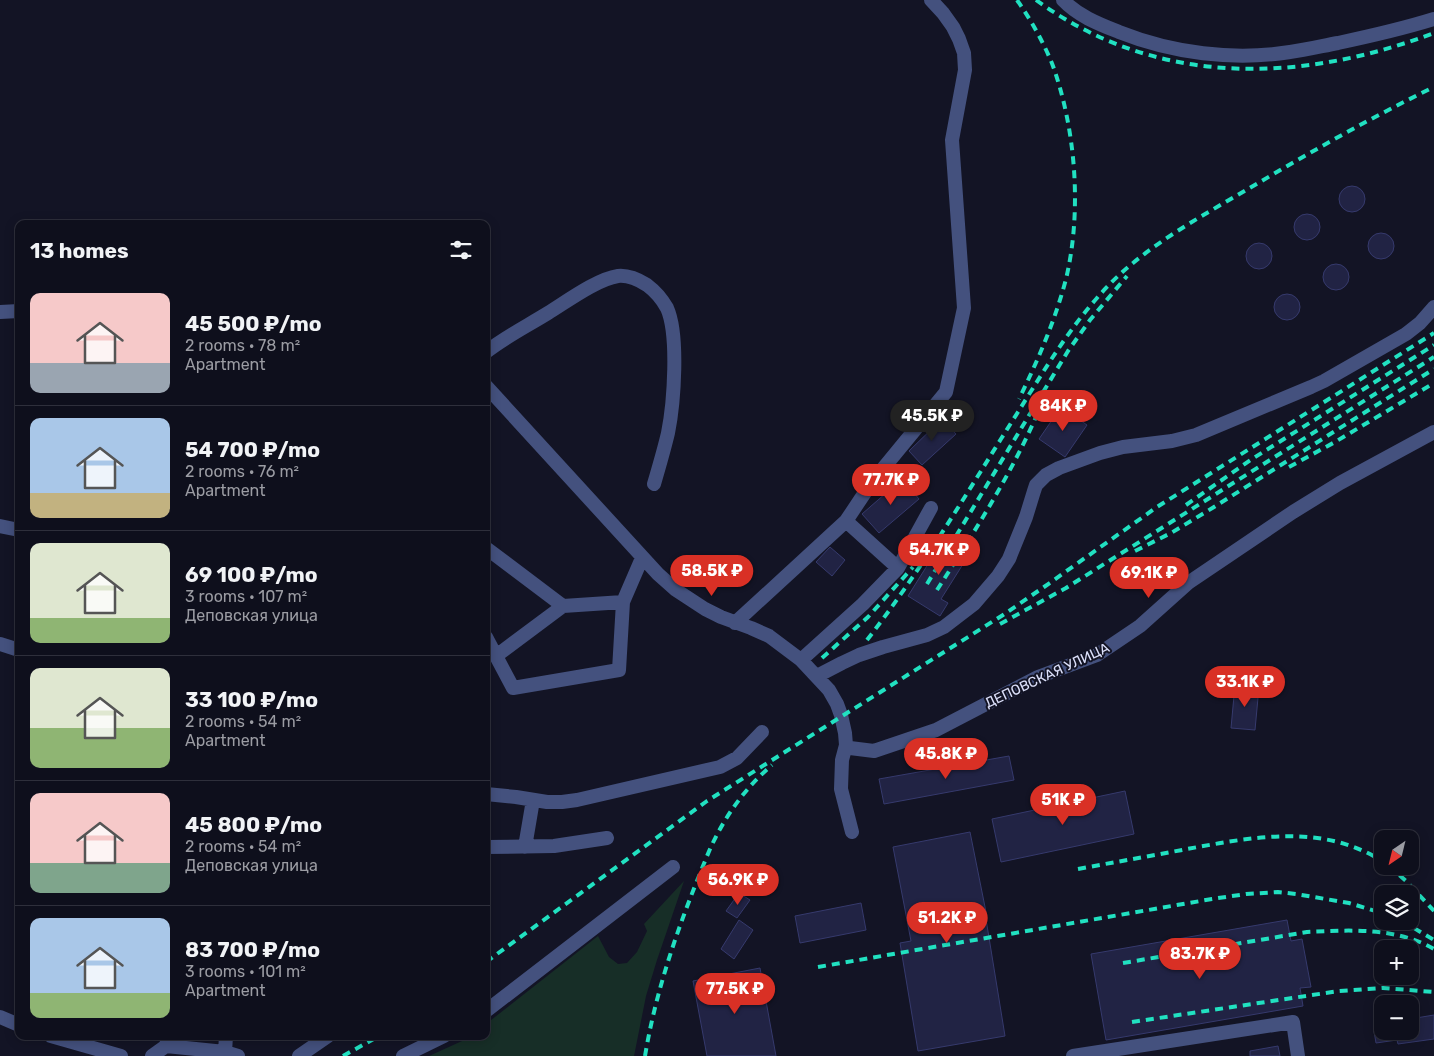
<!DOCTYPE html>
<html lang="en">
<head>
<meta charset="utf-8">
<style>
  body { margin:0; font-family:Rubik,sans-serif; background:#1c1d29; color:#f1f3f6; height:100vh; display:flex; flex-direction:column; font-size:19px; white-space:nowrap }
  * { box-sizing:border-box; margin:0 }
  p { font-size:16px; color:#9b9ca3 }
  .icon { flex:none; width:28px; height:28px; fill:none; stroke:currentColor; stroke-width:2; stroke-linecap:round; stroke-linejoin:round }
  .map { position:relative; flex:1; overflow:hidden }
  .sheet { position:absolute; left:15px; top:220px; width:475px; height:820px; display:flex; flex-direction:column; background:#0e0f1c; border-radius:10px; box-shadow:0 2px 12px #0003,0 0 0 1px #2e2f3b }
  .sheet>* { flex:none }
  .needle { width:32px; rotate:215deg }
  .tools { position:absolute; left:1374px; top:830px; display:grid; gap:10px }
  .tools a { display:grid; place-items:center; width:45px; height:45px; border-radius:10px; background:#0e0f1c; box-shadow:0 2px 12px #0003,0 0 0 1px #2e2f3b; font-size:25px }
  .price { position:absolute; translate:-50% -42px; padding:0 11px; border-radius:18px; background:#d93025; color:#fff; font-size:16px; line-height:32px; filter:drop-shadow(0 1px 2px #0008) }
  .price::after { content:''; position:absolute; left:50%; top:30px; width:15px; height:11px; margin-left:-8px; background:inherit; clip-path:polygon(0 0,100% 0,50% 100%) }
  .price.on { background:#222; color:#fff }
  ul { padding:0; list-style:none }
  li { display:flex; align-items:center; gap:15px; height:125px; padding:0 15px }
  li+li { border-top:1px solid #2e2f3b }
  li span { display:grid; place-items:center; flex:none; width:140px; height:100px; border-radius:10px; color:#555 }
  li>.icon { margin-inline-start:auto }
  span .icon { width:60px; height:60px; fill:#fffc; stroke-width:1 }
  li b { font-size:21px }
  h2 { display:flex; justify-content:space-between; align-items:center; height:60px; padding:0 15px; font-size:21px }
  .map>svg:first-child { display:block }
  .green { fill:#172e27 }
  .building { fill:#212344; stroke:#363a6d }
  .lines { fill:none; stroke-linecap:round; stroke-linejoin:round }
  .minor { stroke:#44517e; stroke-width:14 }
  .rail { stroke:#21e1c1; stroke-width:4; stroke-dasharray:8 6; stroke-linecap:butt }
  .labels { text-anchor:middle; stroke-width:4; stroke-linejoin:round; paint-order:stroke }
  .street-label { font-size:14px; fill:#dce0fa; stroke:#131425 }
</style>
</head>
<body>
<div class="map">
<svg width="1434" height="1056" viewBox="0 0 1434 1056">
  <rect width="100%" height="100%" fill="#131425"/>
  <!-- green -->
  <path class="green" d="M684,881L657,960L646,996L634,1056H429L462,1041L469,1036H486V1024L598,936L609,957L618,964L627,963L637,952L647,931L644,924Z"/>
  <!-- building -->
  <path class="building" d="M1339 199a13 13 0 1 1 26 0a13 13 0 1 1-26 0Z
    M1294 227a13 13 0 1 1 26 0a13 13 0 1 1-26 0Z
    M1368 246a13 13 0 1 1 26 0a13 13 0 1 1-26 0Z
    M1246 256a13 13 0 1 1 26 0a13 13 0 1 1-26 0Z
    M1323 277a13 13 0 1 1 26 0a13 13 0 1 1-26 0Z
    M1274 307a13 13 0 1 1 26 0a13 13 0 1 1-26 0Z
    M1061,407L1087,425L1065,457L1039,439Z
    M942,419L956,434L922,465L909,451Z
    M902,479L919,499L879,533L862,514Z
    M945,537L970,553L941,599L948,603L940,616L908,596Z
    M830,547L845,560L832,576L816,562Z
    M1235,685L1259,687L1255,730L1231,728Z
    M1009,756L1014,780L884,804L879,779Z
    M1125,791L1134,834L1001,862L992,819Z
    M970,832L986,912L985,913L1005,1036L918,1051L900,943L911,941L893,847Z
    M739,893L750,900L737,918L726,911Z
    M861,903L866,930L800,943L795,916Z
    M739,920L753,930L734,959L721,949Z
    M1287,920L1291,941L1302,939L1311,987L1300,988L1303,1006L1106,1040L1091,954Z
    M760,968L776,1056H707L693,981Z
    M1434,1015V1039L1398,1044L1397,1040L1376,1043L1374,1031H1410V1019Z
    M1278,1046L1280,1056H1250V1051Z"/>
  <g class="lines">
    <!-- minor -->
    <path class="minor" d="M1063,0C1078,16 1099,24 1119,32C1172,53 1233,61 1290,52C1306,50 1322,46 1338,43C1371,36 1402,29 1434,19
      M0,312L19,311
      M486,352C505,337 527,326 548,313C566,302 597,279 618,276C628,275 639,280 647,285C655,291 662,299 667,308C679,335 674,403 668,433C664,450 659,467 654,484
      M486,386L658,574L676,590L705,609L721,617L751,628L769,636L801,660L829,690L837,704L841,715L845,733L846,745L842,760L841,789L852,832
      M846,521L898,568
      M0,526L19,530
      M486,548L563,606L623,602L642,558
      M563,606L496,656L513,688L619,670L623,602
      M735,623L846,521L872,482L946,392L964,308L952,140L965,70L964,53L959,39L953,27L943,13L931,0
      M486,637L496,656
      M0,644L19,650
      M801,660L863,604L898,568L931,508
      M817,676L842,663L859,655L883,647L927,635L944,627L974,604L998,576L1009,559L1026,517L1034,491L1036,485L1046,475L1059,468L1100,453L1123,447L1172,441L1196,435L1311,387L1324,381L1406,334L1420,323L1434,307
      M846,745L850,748L874,751L936,730L1038,677L1097,655L1140,626L1188,583L1293,512L1340,483L1434,432
      M486,794L516,797L547,802H562L577,800L720,767L737,758L762,732
      M486,847L554,846L607,838
      M525,847L533,800
      M486,1011L673,867
      M0,1017L19,1025
      M51,1036L121,1056
      M168,1036L166,1046L225,1052L238,1056
      M225,1052L226,1036
      M152,1056L166,1046
      M299,1056L328,1036
      M403,1056L444,1036
      M1073,1056L1293,1022L1298,1056"/>
    <!-- rail -->
    <path class="rail" d="M1017,0C1031,20 1044,43 1053,66C1076,131 1082,212 1066,279C1055,321 1038,360 1019,399
      M1036,0C1156,87 1299,84 1434,33
      M1289,467L1335,442L1434,383
      M1186,505L1252,459L1434,345
      M1135,551L1171,533L1214,507L1434,369
      M927,584L1068,351L1090,320L1127,276
      M937,590C973,534 1009,478 1036,417
      M1000,624L1066,588L1434,357
      M867,640C923,568 969,489 1018,412C1042,374 1066,333 1097,298C1137,251 1195,220 1248,189C1309,153 1370,118 1434,87
      M822,658L868,617L913,567
      M1389,866L1406,881L1434,911
      M1078,869C1115,862 1151,856 1187,849C1253,837 1322,823 1382,861
      M1402,921L1434,940
      M486,962L707,801L1003,615L1044,587L1157,507L1434,333
      M1123,963L1307,932C1350,930 1396,927 1434,949
      M818,967L1212,899L1246,894L1278,892L1296,894L1349,903L1382,913
      M1132,1022L1339,991L1383,988L1434,992
      M343,1056L379,1036
      M645,1056C657,984 682,916 710,849C725,816 745,788 772,765"/>
  </g>
  <g class="labels">
    <!-- street labels -->
    <g class="street-label">
      <text transform="translate(1047 675) rotate(-25)" y="5">ДЕПОВСКАЯ УЛИЦА</text>
    </g>
  </g>
</svg>
<div class="tools">
<a><svg class="needle" viewBox="-14 -14 28 28"><path d="M0-13l5 13h-10z" fill="#e53935"/><path d="M0 13l5-13h-10z" fill="#9b9ca3"/></svg></a>
<a><svg class="icon" aria-label="layers" viewBox="0 0 24 24"><path d="M12 4l9 5-9 5-9-5zM3 14l9 5 9-5"/></svg></a>
<a>+</a>
<a>−</a>
</div>
<b class="price" style="left:1063px;top:432px">84K ₽</b>
<b class="price on" style="left:932px;top:442px">45.5K ₽</b>
<b class="price" style="left:891px;top:506px">77.7K ₽</b>
<b class="price" style="left:939px;top:576px">54.7K ₽</b>
<b class="price" style="left:712px;top:597px">58.5K ₽</b>
<b class="price" style="left:1149px;top:599px">69.1K ₽</b>
<b class="price" style="left:1245px;top:708px">33.1K ₽</b>
<b class="price" style="left:946px;top:780px">45.8K ₽</b>
<b class="price" style="left:1063px;top:826px">51K ₽</b>
<b class="price" style="left:738px;top:906px">56.9K ₽</b>
<b class="price" style="left:947px;top:944px">51.2K ₽</b>
<b class="price" style="left:1200px;top:980px">83.7K ₽</b>
<b class="price" style="left:735px;top:1015px">77.5K ₽</b>
<section class="sheet">
<h2>13 homes<svg class="icon" aria-label="filters" viewBox="0 0 24 24"><path d="M4 7h16M4 17h16"/><circle cx="9" cy="7" r="2"/><circle cx="15" cy="17" r="2"/></svg></h2>
<ul>
<li><span style="background:linear-gradient(#f6c9c9 70%,#9aa5b1 0)"><svg class="icon" aria-label="home" viewBox="0 0 24 24"><path d="M3 11l9-7 9 7M6 9v11h12V9"/></svg></span><div><b>45 500 ₽/mo</b><p>2 rooms · 78 m²</p><p>Apartment</p></div></li>
<li><span style="background:linear-gradient(#a9c7e8 75%,#c2b280 0)"><svg class="icon" aria-label="home" viewBox="0 0 24 24"><path d="M3 11l9-7 9 7M6 9v11h12V9"/></svg></span><div><b>54 700 ₽/mo</b><p>2 rooms · 76 m²</p><p>Apartment</p></div></li>
<li><span style="background:linear-gradient(#dfe7d0 75%,#8fb573 0)"><svg class="icon" aria-label="home" viewBox="0 0 24 24"><path d="M3 11l9-7 9 7M6 9v11h12V9"/></svg></span><div><b>69 100 ₽/mo</b><p>3 rooms · 107 m²</p><p>Деповская улица</p></div></li>
<li><span style="background:linear-gradient(#dfe7d0 60%,#8fb573 0)"><svg class="icon" aria-label="home" viewBox="0 0 24 24"><path d="M3 11l9-7 9 7M6 9v11h12V9"/></svg></span><div><b>33 100 ₽/mo</b><p>2 rooms · 54 m²</p><p>Apartment</p></div></li>
<li><span style="background:linear-gradient(#f6c9c9 70%,#7fa58c 0)"><svg class="icon" aria-label="home" viewBox="0 0 24 24"><path d="M3 11l9-7 9 7M6 9v11h12V9"/></svg></span><div><b>45 800 ₽/mo</b><p>2 rooms · 54 m²</p><p>Деповская улица</p></div></li>
<li><span style="background:linear-gradient(#a9c7e8 75%,#8fb573 0)"><svg class="icon" aria-label="home" viewBox="0 0 24 24"><path d="M3 11l9-7 9 7M6 9v11h12V9"/></svg></span><div><b>83 700 ₽/mo</b><p>3 rooms · 101 m²</p><p>Apartment</p></div></li>
</ul>
</section>
</div>
</body>
</html>
